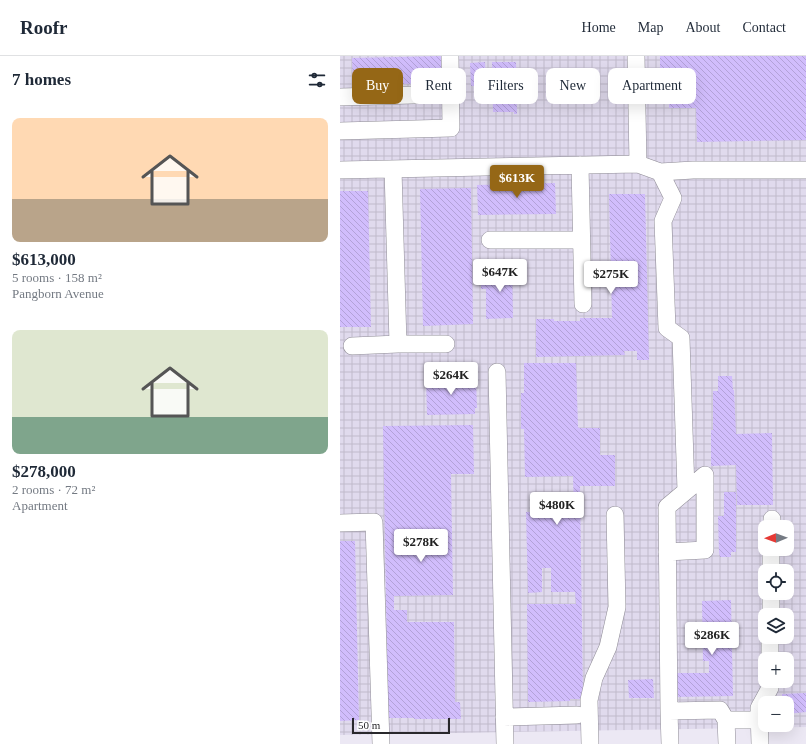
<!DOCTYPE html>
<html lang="en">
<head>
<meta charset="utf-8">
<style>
  body { margin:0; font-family:Georgia,serif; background:#f2f2f3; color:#1f2937; height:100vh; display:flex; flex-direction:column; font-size:15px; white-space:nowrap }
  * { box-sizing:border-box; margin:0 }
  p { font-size:13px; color:#747a83 }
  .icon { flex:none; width:22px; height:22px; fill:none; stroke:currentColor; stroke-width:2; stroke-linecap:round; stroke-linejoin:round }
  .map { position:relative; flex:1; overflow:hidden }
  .drawer { display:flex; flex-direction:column; background:#fff; width:340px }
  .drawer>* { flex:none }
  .top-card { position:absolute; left:12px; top:12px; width:380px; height:36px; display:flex; gap:8px }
  .needle { width:26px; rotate:269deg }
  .fabs { position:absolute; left:418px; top:464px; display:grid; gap:8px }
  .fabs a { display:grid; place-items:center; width:36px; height:36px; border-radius:8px; background:#fff; box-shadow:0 4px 16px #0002; font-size:20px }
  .scale { position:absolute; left:12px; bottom:10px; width:98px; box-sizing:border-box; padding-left:4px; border:2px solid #29282c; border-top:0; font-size:11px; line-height:14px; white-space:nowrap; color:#29282c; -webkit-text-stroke:3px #fff; paint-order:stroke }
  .price { position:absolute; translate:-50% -34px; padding:0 9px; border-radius:4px; background:#fff; color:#222; font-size:13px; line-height:26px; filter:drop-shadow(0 1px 2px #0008) }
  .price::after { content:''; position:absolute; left:50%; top:24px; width:12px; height:9px; margin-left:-6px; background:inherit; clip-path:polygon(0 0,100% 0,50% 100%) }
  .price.selected { background:#956716; color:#fff }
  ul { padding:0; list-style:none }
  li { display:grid; align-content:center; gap:8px; height:212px; padding:0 12px }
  li span { display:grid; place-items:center; height:124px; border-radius:8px; color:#555 }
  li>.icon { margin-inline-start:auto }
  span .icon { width:72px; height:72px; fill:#fffc; stroke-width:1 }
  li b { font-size:17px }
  h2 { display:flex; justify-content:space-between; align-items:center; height:48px; padding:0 12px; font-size:17px }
  .tag { padding:0 14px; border-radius:8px; background:#fff; box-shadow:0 4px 16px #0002; font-size:14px; line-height:36px }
  .tag.selected { background:#956716; color:#fff }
  header { display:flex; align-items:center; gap:24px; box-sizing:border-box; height:56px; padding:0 20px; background:#fff; border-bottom:1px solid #e0e1e3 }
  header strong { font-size:19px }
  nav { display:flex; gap:22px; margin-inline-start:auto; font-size:14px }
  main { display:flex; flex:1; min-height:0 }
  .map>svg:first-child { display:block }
  .industrial { fill:url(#industrial-grid); fill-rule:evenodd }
  .building { fill:url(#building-back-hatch) }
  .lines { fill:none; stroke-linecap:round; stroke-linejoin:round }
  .minor-casing { stroke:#8f8c96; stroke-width:18 }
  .minor { stroke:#fff; stroke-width:17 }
</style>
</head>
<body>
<header>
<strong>Roofr</strong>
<nav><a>Home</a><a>Map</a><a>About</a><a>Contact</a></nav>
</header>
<main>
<section class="drawer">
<h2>7 homes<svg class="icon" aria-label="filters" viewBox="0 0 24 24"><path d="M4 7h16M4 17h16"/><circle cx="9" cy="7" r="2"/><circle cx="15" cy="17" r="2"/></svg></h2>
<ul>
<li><span style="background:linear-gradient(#ffd9b3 65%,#b9a48a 0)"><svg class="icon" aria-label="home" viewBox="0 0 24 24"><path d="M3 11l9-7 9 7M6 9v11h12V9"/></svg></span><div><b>$613,000</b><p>5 rooms · 158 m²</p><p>Pangborn Avenue</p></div></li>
<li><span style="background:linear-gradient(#dfe7d0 70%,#7fa58c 0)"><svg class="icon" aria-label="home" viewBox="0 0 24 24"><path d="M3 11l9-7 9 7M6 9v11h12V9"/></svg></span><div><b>$278,000</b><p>2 rooms · 72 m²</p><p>Apartment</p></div></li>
</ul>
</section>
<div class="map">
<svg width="466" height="688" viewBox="0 0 466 688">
  <defs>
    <pattern id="industrial-grid" width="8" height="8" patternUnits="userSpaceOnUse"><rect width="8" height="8" fill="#e0daed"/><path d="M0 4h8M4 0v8" fill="none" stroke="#c0bbcb"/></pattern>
    <pattern id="building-back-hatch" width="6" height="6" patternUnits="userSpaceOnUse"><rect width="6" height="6" fill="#d1bdfc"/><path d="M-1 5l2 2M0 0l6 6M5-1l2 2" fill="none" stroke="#b3a2d8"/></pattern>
  </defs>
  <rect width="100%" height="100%" fill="#ece8f4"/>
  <!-- industrial -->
  <path class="industrial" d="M0,0H466V671L0,679ZM425,471H447V493H425ZM425,515H447V537H425ZM425,559H447V581H425ZM425,603H447V625H425ZM425,647H447V669H425Z"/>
  <!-- building -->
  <path class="building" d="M103,0L104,27L13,29L12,2Z
    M320,0H466V84L357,86L356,52H329V25H320Z
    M145,6L146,30H131L130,7Z
    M152,6H176L177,58H174V56H153Z
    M215,127L216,158L138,159L137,129Z
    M131,132L133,268L83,270L80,133Z
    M0,135H28L31,271H0Z
    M269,138H305L309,304H297V295H284L285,299L196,301V263H214V265H240V262H272Z
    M154,207H172L173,262L146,263V233H141V228H146V226L154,225Z
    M184,307H236L238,371L239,372H260V399H275V430H240L243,643H230V645L188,646L187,548H236L235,536H211V512H202V536L188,537L186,456H199V453H209V455H234L233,420L185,421L184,373H181V337H184Z
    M378,320H392L393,334H394L396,378L432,377L433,449H397L396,409L371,410V374H373V335H378Z
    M135,322L136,323L137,352H135V358L87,359L86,323Z
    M133,369L134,418H111L113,539L54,540V554H67V566H114L115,646H120L121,663H74V662H48L43,370Z
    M384,436H396V496H391V501H380L379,496L378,460H384Z
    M0,485H15L19,664L0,665Z
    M391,544L393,640L334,641V617H369V605H363L362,545Z
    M313,623L314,642H289L288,624Z
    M466,637V656L447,658V647H442V638Z"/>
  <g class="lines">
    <!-- minor casing -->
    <g class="minor-casing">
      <path id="minor" d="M296,0L298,108
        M0,41L110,38
        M0,75L111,72L110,0
        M240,109L243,248
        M0,114L298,108L320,116L333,142L323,165L327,272L341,282L346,435
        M320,116L353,114H466
        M150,184H241
        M58,288H106
        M12,290L58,288L53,113
        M157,316L165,688
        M0,467L34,466L41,688
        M432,471V463
        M327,496L365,494V419L327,451L329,655L380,654L386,664H419
        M431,515V493
        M431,559V537
        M430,603V581
        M329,655L330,688
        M164,661L237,659
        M386,664L387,688
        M250,688L249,644L254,622L268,591L277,551L275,459
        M420,688L419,652L430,632V625"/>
    </g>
    <!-- minor -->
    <use href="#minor" class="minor"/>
  </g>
</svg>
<div class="fabs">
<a><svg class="needle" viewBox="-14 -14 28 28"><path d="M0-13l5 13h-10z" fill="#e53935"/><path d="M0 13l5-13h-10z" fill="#747a83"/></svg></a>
<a><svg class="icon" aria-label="locate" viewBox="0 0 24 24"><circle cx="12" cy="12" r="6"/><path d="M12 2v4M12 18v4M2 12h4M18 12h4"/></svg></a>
<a><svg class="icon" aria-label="layers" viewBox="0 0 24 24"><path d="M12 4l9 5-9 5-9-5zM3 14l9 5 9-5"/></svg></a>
<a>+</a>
<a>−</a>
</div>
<div class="scale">50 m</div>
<b class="price selected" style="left:177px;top:143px">$613K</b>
<b class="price" style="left:160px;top:237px">$647K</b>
<b class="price" style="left:271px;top:239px">$275K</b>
<b class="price" style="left:111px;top:340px">$264K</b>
<b class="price" style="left:217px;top:470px">$480K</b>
<b class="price" style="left:81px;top:507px">$278K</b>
<b class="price" style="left:372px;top:600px">$286K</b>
<div class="top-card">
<a class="tag selected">Buy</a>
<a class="tag">Rent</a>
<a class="tag">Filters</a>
<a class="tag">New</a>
<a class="tag">Apartment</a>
</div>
</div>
</main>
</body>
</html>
